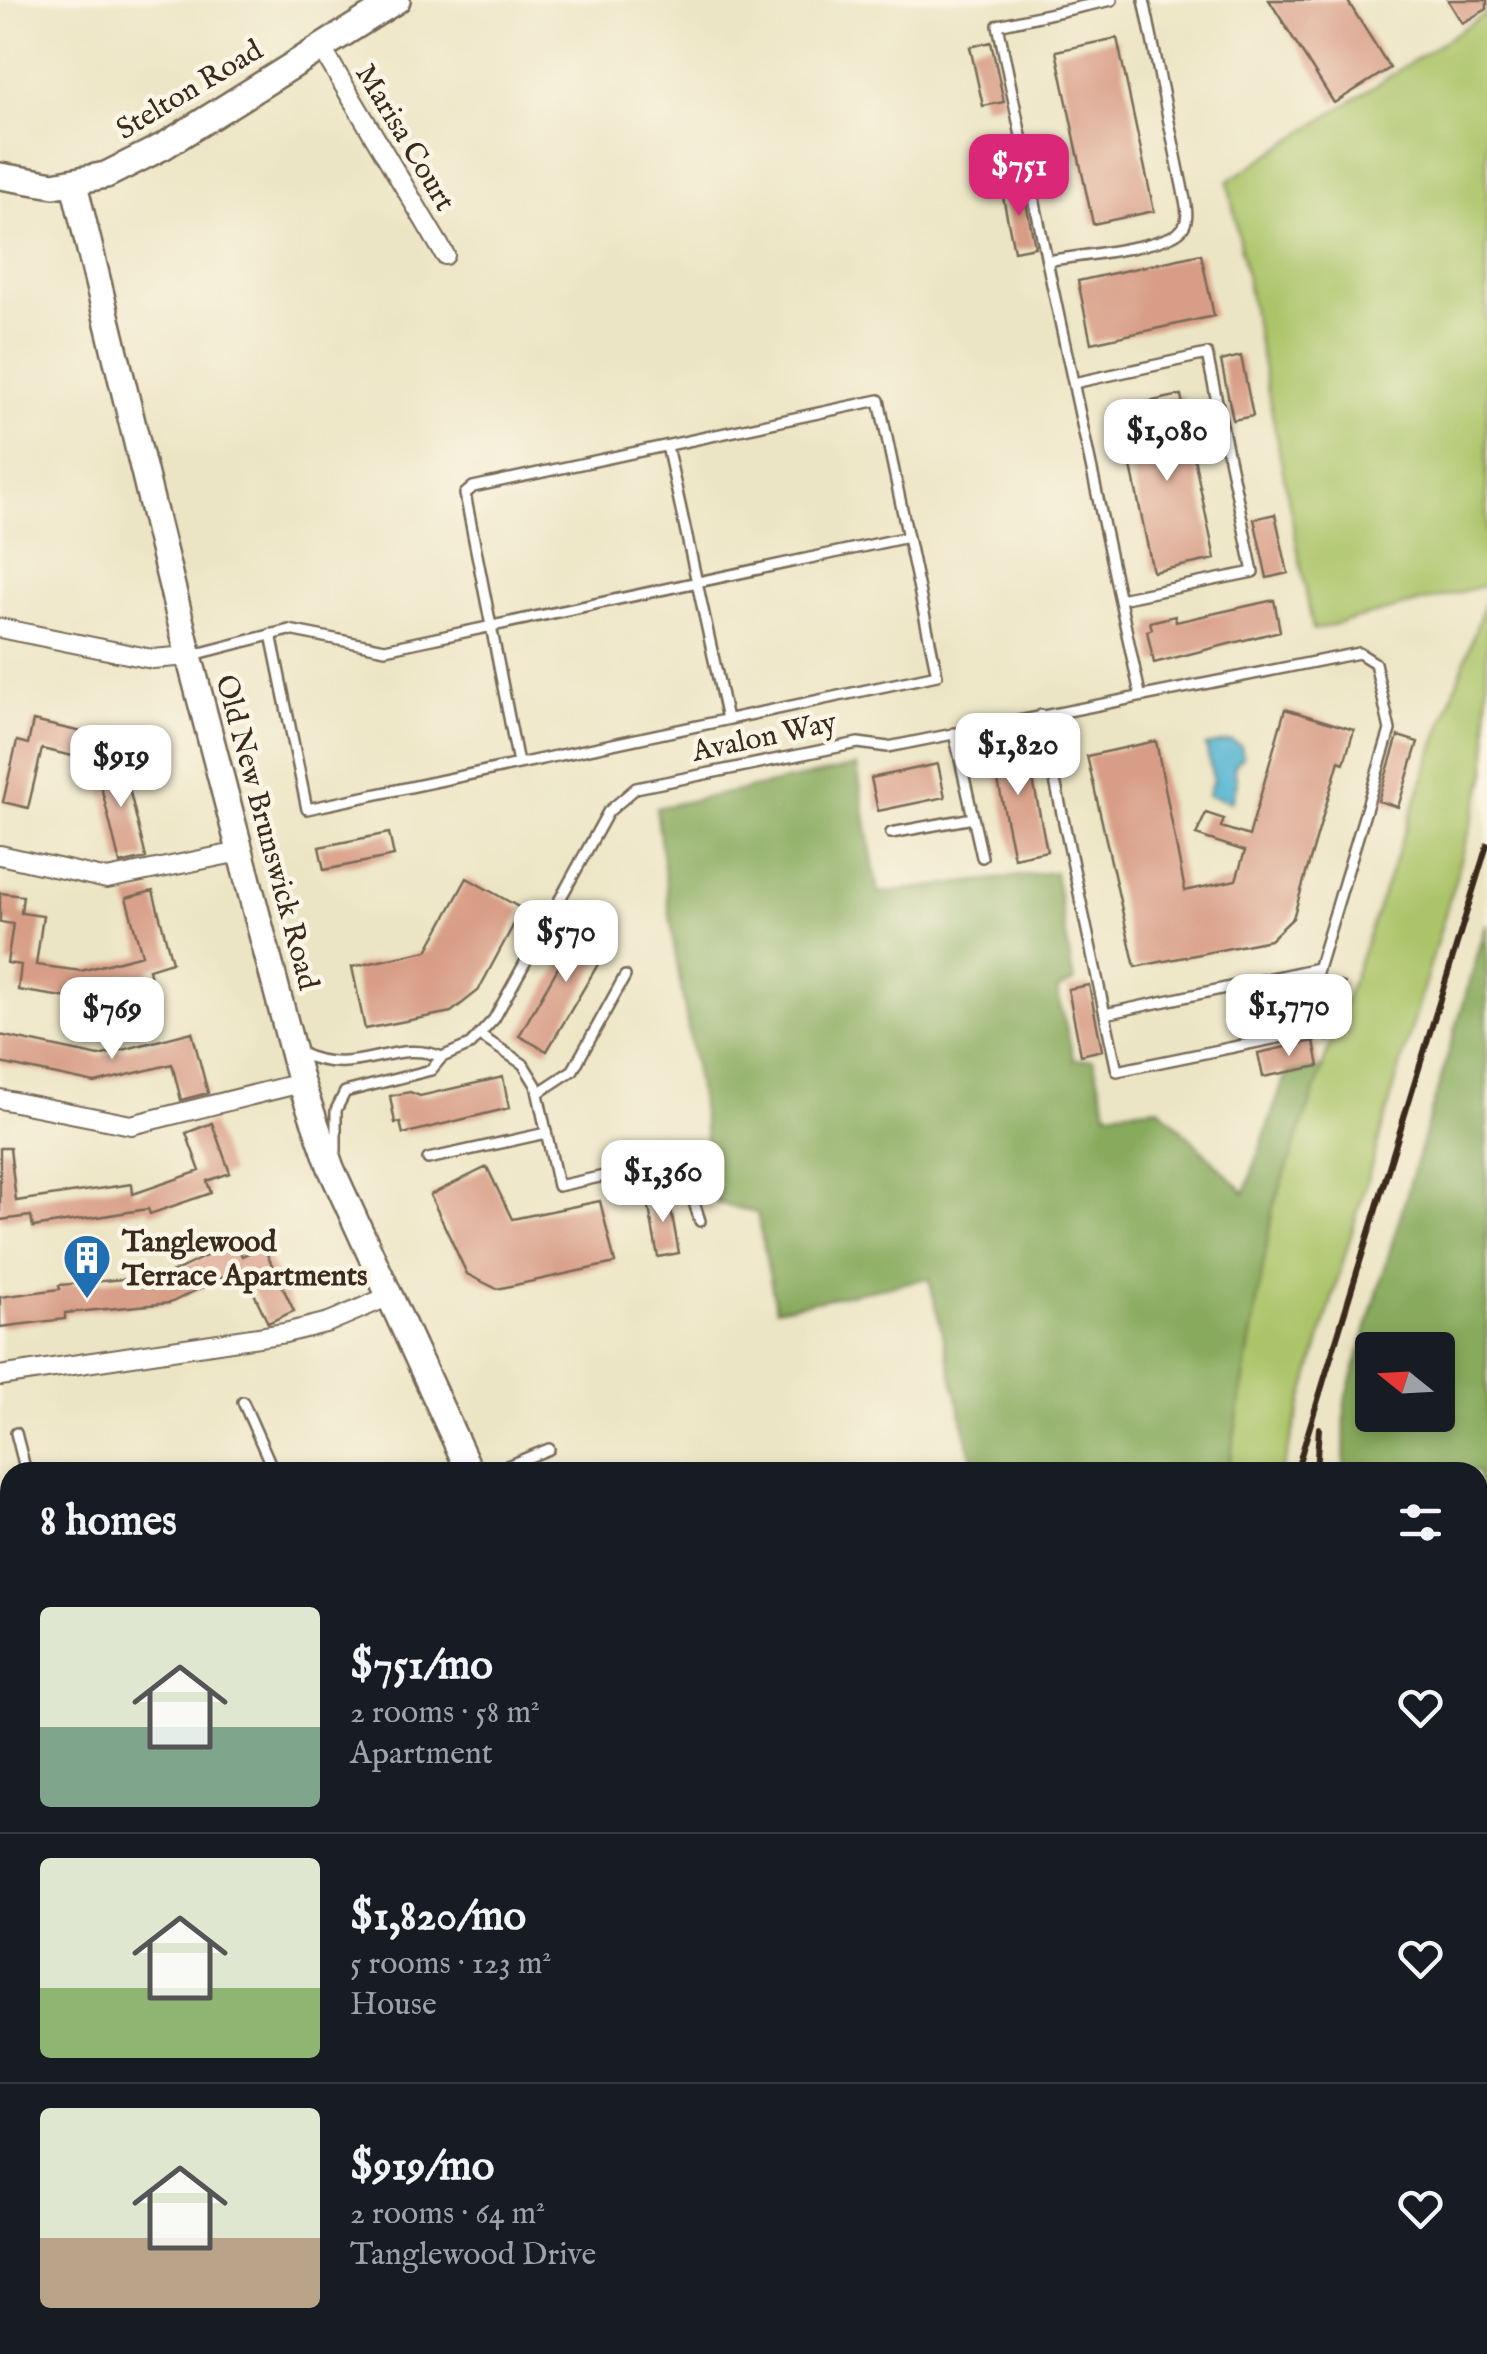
<!DOCTYPE html>
<html lang="en">
<head>
<meta charset="utf-8">
<style>
  body { margin:0; font-family:"IM FELL English",serif; background:#20242c; color:#f1f3f6; height:100vh; display:flex; flex-direction:column; font-size:38px; white-space:nowrap }
  * { box-sizing:border-box; margin:0 }
  p { font-size:32px; color:#9ea1a6 }
  .icon { flex:none; width:55px; height:55px; fill:none; stroke:currentColor; stroke-width:2; stroke-linecap:round; stroke-linejoin:round }
  .map { position:relative; flex:1; overflow:hidden }
  .drawer { position:absolute; left:0px; top:1462px; width:1488px; height:892px; display:flex; flex-direction:column; background:#171b24; border-radius:30px 30px 0 0; box-shadow:0 5px 15px #0003 }
  .drawer>* { flex:none }
  .needle { width:65px; rotate:288deg }
  .tools { position:absolute; left:1355px; top:1332px; display:grid; gap:20px }
  .tools a { display:grid; place-items:center; width:100px; height:100px; border-radius:10px; background:#171b24; box-shadow:0 5px 15px #0003; font-size:50px }
  .price { position:absolute; translate:-50% -85px; padding:0 22px; border-radius:20px; background:#fff; color:#222; font-size:32px; line-height:65px; filter:drop-shadow(0 2px 5px #0008) }
  .price::after { content:''; position:absolute; left:50%; top:60px; width:30px; height:22px; margin-left:-15px; background:inherit; clip-path:polygon(0 0,100% 0,50% 100%) }
  .price.current { background:#db2777; color:#fff }
  ul { padding:0; list-style:none }
  li { display:flex; align-items:center; gap:30px; height:250px; padding:0 40px }
  li+li { border-top:2px solid #363941 }
  li span { display:grid; place-items:center; flex:none; width:280px; height:200px; border-radius:10px; color:#555 }
  li>.icon { margin-inline-start:auto }
  span .icon { width:120px; height:120px; fill:#fffc; stroke-width:1 }
  li b { font-size:42px }
  h2 { display:flex; justify-content:space-between; align-items:center; height:120px; padding:0 40px; font-size:42px }
  .map>svg:first-child { display:block }
  .industrial { fill:#cfc0ba }
  .green { fill:#abc469; stroke:#737744; stroke-width:2.5 }
  .forest { fill:#88aa5d; stroke:#626a3e; stroke-width:2.5; fill-rule:evenodd }
  .water { fill:#54b6d2; stroke:#487078; stroke-width:2.5 }
  .building { fill:#d89d86 }
  .lines { fill:none; stroke-linecap:round; stroke-linejoin:round }
  .lane-casing { stroke:#796b58; stroke-width:14 }
  .street-casing { stroke:#796b58; stroke-width:22 }
  .secondary-casing { stroke:#796b58; stroke-width:30 }
  .lane { stroke:#fff; stroke-width:9 }
  .street { stroke:#fff; stroke-width:18 }
  .secondary { stroke:#fff; stroke-width:25 }
  .rail { stroke:#3b2a1e; stroke-width:6 }
  .labels { text-anchor:middle; stroke-width:9; stroke-linejoin:round; paint-order:stroke }
  .street-label { font-size:30px; fill:#3b2a1e; stroke:#fcf5e5 }
  .poi-label { font-size:30px; font-weight:bold; fill:#3b2a1e; stroke:#fcf5e5; text-anchor:start }
</style>
</head>
<body>
<div class="map">
<svg width="1487" height="2354" viewBox="0 0 1487 2354">
  <rect width="100%" height="100%" fill="#fcf5e5"/>
  <filter id="ink" filterUnits="userSpaceOnUse"><feTurbulence type="fractalNoise" baseFrequency=".01" numOctaves="2"/><feDisplacementMap in="SourceGraphic" scale="20" xChannelSelector="R" yChannelSelector="G"/><feConvolveMatrix kernelMatrix="1 2 1 2 8 2 1 2 1" color-interpolation-filters="sRGB"/></filter>
  <filter id="wash" filterUnits="userSpaceOnUse"><feTurbulence type="fractalNoise" baseFrequency=".0048" numOctaves="4" result="noise"/><feDisplacementMap in="SourceGraphic" scale="40" xChannelSelector="R" yChannelSelector="G"/><feGaussianBlur stdDeviation="2.25" result="paint"/><feColorMatrix in="noise" values="0 0 0 0 0 0 0 0 0 0 0 0 0 0 0 0 0 1.4 0 .05"/><feComposite in="paint" operator="in"/></filter>
  <g filter="url(#wash)">
    <rect width="100%" height="100%" fill="#ece5c5"/>
    <!-- industrial -->
    <path class="industrial" d="M1478,1761L1487,1768V2343L1478,2302Z
      M1199,2345H1348L1350,2354H1201Z"/>
    <!-- green -->
    <path class="green" d="M1487,13V585L1313,630L1228,181Z
      M1487,597V771L1295,1426L1281,1472H1228L1273,1207Z
      M1487,1537V1668L1478,1661V1538Z"/>
    <!-- forest -->
    <path class="forest" d="M857,766L878,893L1055,872L1074,982L1057,990L1074,1060L1093,1059L1107,1112L1159,1107L1245,1193L1286,1073L1323,1068L1273,1207L1228,1472H975L929,1278L776,1309L757,1213L717,1203L674,945L656,808Z
      M1487,923V1537L1478,1538V1472H1344L1345,1402ZM1438,1350V1415H1372V1350Z"/>
    <!-- water -->
    <path class="water" d="M1231,741L1241,746L1243,756L1234,767L1237,783L1231,802L1208,795L1213,780L1206,746Z"/>
    <g id="blocks">
      <!-- building -->
      <path class="building" d="M1269,0H1347L1390,68L1334,103Z
        M1448,0H1487V9L1462,23Z
        M1117,38L1154,211L1093,224L1056,51Z
        M991,42L1004,102L983,106L970,47Z
        M1023,188L1035,247L1014,251L1002,192Z
        M1201,254L1214,316L1091,343L1078,281Z
        M1241,356L1253,416L1233,420L1221,361Z
        M1181,395L1215,559L1153,572L1119,408Z
        M1275,514L1288,573L1267,578L1254,519Z
        M1274,600L1280,631L1154,663L1147,631L1152,629L1150,622L1175,616L1176,622Z
        M1285,709L1354,730L1344,763L1339,761L1293,918L1270,940L1135,967L1087,756L1156,741L1185,891L1236,880L1245,851L1196,835L1206,813L1224,819L1221,827L1249,836Z
        M33,721L95,735L90,760L42,749L28,808L3,802L17,741L28,744Z
        M1398,736L1418,742L1398,807L1378,801Z
        M1025,739L1047,851L1014,858L997,776L992,777L987,752L996,750L995,746Z
        M121,755L146,858L120,864L95,762Z
        M938,764L945,797L878,811L871,778Z
        M389,833L394,856L324,870L319,847Z
        M467,878L522,909L478,991L451,1012L365,1029L352,967L427,951Z
        M153,891L172,962L149,969L151,979L75,999L18,990L21,965L7,963L13,924L0,922V893L23,896L21,913L43,916L36,965L81,971L142,955L126,898Z
        M577,919L604,934L602,939L610,944L547,1051L519,1036L568,950L571,940L567,938Z
        M1325,977L1345,983L1328,1041L1307,1034Z
        M1089,985L1102,1050L1081,1055L1068,989Z
        M192,1032L208,1093L181,1100L172,1064L95,1083L0,1063V1035L99,1056Z
        M1314,1041L1319,1066L1263,1077L1258,1053Z
        M503,1077L509,1108L403,1134L400,1122L395,1123L390,1096L410,1092L420,1096Z
        M212,1123L230,1173L207,1181L211,1193L150,1214L148,1209L33,1227L31,1216L0,1220V1148H10L16,1201L132,1184L133,1194L200,1171L186,1133Z
        M487,1167L512,1219L600,1201L615,1263L497,1289L467,1274L430,1195Z
        M668,1193L679,1253L658,1257L647,1197Z
        M235,1242L242,1256L263,1246L294,1311L268,1323L242,1268L170,1303L65,1313V1319L0,1327V1297L60,1289L59,1285L167,1275Z"/>
    </g>
  </g>
  <g filter="url(#ink)">
    <use href="#blocks" fill-opacity="0" stroke="#796b58" stroke-width="2.5"/>
    <g class="lines">
      <!-- lane casing -->
      <g class="lane-casing">
        <path id="lane" d="M1047,261L998,25L1112,0
          M1074,383L1207,354L1253,572L1120,599
          M667,446L727,719
          M271,634L307,809L937,675L879,400L473,487L465,494L518,763
          M193,655L289,630L385,649L908,537
          M1140,694L1047,261C1074,256 1164,248 1181,230C1189,222 1187,210 1185,200L1144,0
          M954,733L982,857
          M891,833L973,818
          M1105,1014L1318,968
          M479,1035L523,1064L536,1085L558,1186L632,1170L667,1172L692,1196L700,1221
          M300,1053C357,1080 393,1037 442,1057
          M538,1093L573,1070L625,976
          M336,1151V1110L345,1092L431,1070L442,1057L470,1045L494,1019L608,812L636,788L858,743L888,747L1359,653L1375,663L1390,730L1300,1029L1292,1035L1117,1071L1041,715
          M428,1159L546,1133
          M243,1402L274,1472
          M16,1433L26,1472
          M492,1472L549,1449
          M0,1876L10,1881
          M1478,1907L1487,1904
          M1478,2108L1487,2105
          M0,2157L10,2148
          M0,2284L11,2354
          M322,2345L335,2354
          M1229,2345L1232,2354
          M1288,2345L1290,2354
          M1339,2345L1341,2354"/>
      </g>
      <!-- street casing -->
      <g class="street-casing">
        <path id="street" d="M321,47L445,255
          M0,628L152,659L189,656
          M0,855L107,879L240,852
          M0,1099L131,1125L301,1083
          M0,1376L285,1333L329,1322L392,1295
          M0,1734L10,1740
          M0,1844L10,1823
          M446,2345L453,2354
          M668,2345L671,2354"/>
      </g>
      <!-- secondary casing -->
      <g class="secondary-casing">
        <path id="secondary" d="M0,176L54,185L106,175L164,146L397,0
          M74,184L189,656L301,1083L331,1168L470,1472
          M931,2345L939,2354
          M364,2354L372,2345"/>
      </g>
      <!-- lane -->
      <use href="#lane" class="lane"/>
      <!-- street -->
      <use href="#street" class="street"/>
      <!-- secondary -->
      <use href="#secondary" class="secondary"/>
      <!-- rail -->
      <path class="rail" d="M1296,1472L1487,845
        M1316,1472L1319,1428
        M1478,1783L1487,1789
        M1033,2354L1036,2345"/>
    </g>
  </g>
  <!-- icons -->
  <defs>
    <g id="building-pin" transform="scale(2.5)"><path d="M0 17L-7.5 6A9.5 9.5 0 1 1 7.5 6Z" fill="#1f6fb2" stroke="#fcf5e5"/><path d="M-4-6H4V6H1V3H-1V6H-4ZM-2.5-4.3h1.7v1.8h-1.7ZM.8-4.3h1.7v1.8H.8ZM-2.5-1h1.7V.8h-1.7ZM.8-1h1.7V.8H.8Z" fill="#fff"/></g>
  </defs>
  <g fill-rule="evenodd">
    <use href="#building-pin" x="87" y="1258"/>
  </g>
  <g class="labels">
    <!-- street labels -->
    <g class="street-label">
      <text transform="translate(189 89) rotate(-31)" y="10">Stelton Road</text>
      <text transform="translate(406 137) rotate(59)" y="10">Marisa Court</text>
      <text transform="translate(764 736) rotate(-12)" y="10">Avalon Way</text>
      <text transform="translate(268 832) rotate(75)" y="10">Old New Brunswick Road</text>
    </g>
    <!-- poi labels -->
    <g class="poi-label">
      <text x="122" y="1251">Tanglewood<tspan x="122" dy="34">Terrace Apartments</tspan></text>
    </g>
  </g>
</svg>
<div class="tools">
<a><svg class="needle" viewBox="-14 -14 28 28"><path d="M0-13l5 13h-10z" fill="#e53935"/><path d="M0 13l5-13h-10z" fill="#9ea1a6"/></svg></a>
</div>
<b class="price current" style="left:1019px;top:219px">$751</b>
<b class="price" style="left:1167px;top:484px">$1,080</b>
<b class="price" style="left:1018px;top:798px">$1,820</b>
<b class="price" style="left:121px;top:810px">$919</b>
<b class="price" style="left:566px;top:985px">$570</b>
<b class="price" style="left:1289px;top:1059px">$1,770</b>
<b class="price" style="left:112px;top:1062px">$769</b>
<b class="price" style="left:663px;top:1225px">$1,360</b>
<section class="drawer">
<h2>8 homes<svg class="icon" aria-label="filters" viewBox="0 0 24 24"><path d="M4 7h16M4 17h16"/><circle cx="9" cy="7" r="2"/><circle cx="15" cy="17" r="2"/></svg></h2>
<ul>
<li><span style="background:linear-gradient(#dfe7d0 60%,#7fa58c 0)"><svg class="icon" aria-label="home" viewBox="0 0 24 24"><path d="M3 11l9-7 9 7M6 9v11h12V9"/></svg></span><div><b>$751/mo</b><p>2 rooms · 58 m²</p><p>Apartment</p></div><svg class="icon" aria-label="heart" viewBox="0 0 24 24"><path d="M12 20l-8-8c-3-5 5-10 8-4 3-6 11-1 8 4z"/></svg></li>
<li><span style="background:linear-gradient(#dfe7d0 65%,#8fb573 0)"><svg class="icon" aria-label="home" viewBox="0 0 24 24"><path d="M3 11l9-7 9 7M6 9v11h12V9"/></svg></span><div><b>$1,820/mo</b><p>5 rooms · 123 m²</p><p>House</p></div><svg class="icon" aria-label="heart" viewBox="0 0 24 24"><path d="M12 20l-8-8c-3-5 5-10 8-4 3-6 11-1 8 4z"/></svg></li>
<li><span style="background:linear-gradient(#dfe7d0 65%,#b9a48a 0)"><svg class="icon" aria-label="home" viewBox="0 0 24 24"><path d="M3 11l9-7 9 7M6 9v11h12V9"/></svg></span><div><b>$919/mo</b><p>2 rooms · 64 m²</p><p>Tanglewood Drive</p></div><svg class="icon" aria-label="heart" viewBox="0 0 24 24"><path d="M12 20l-8-8c-3-5 5-10 8-4 3-6 11-1 8 4z"/></svg></li>
</ul>
</section>
</div>
</body>
</html>
